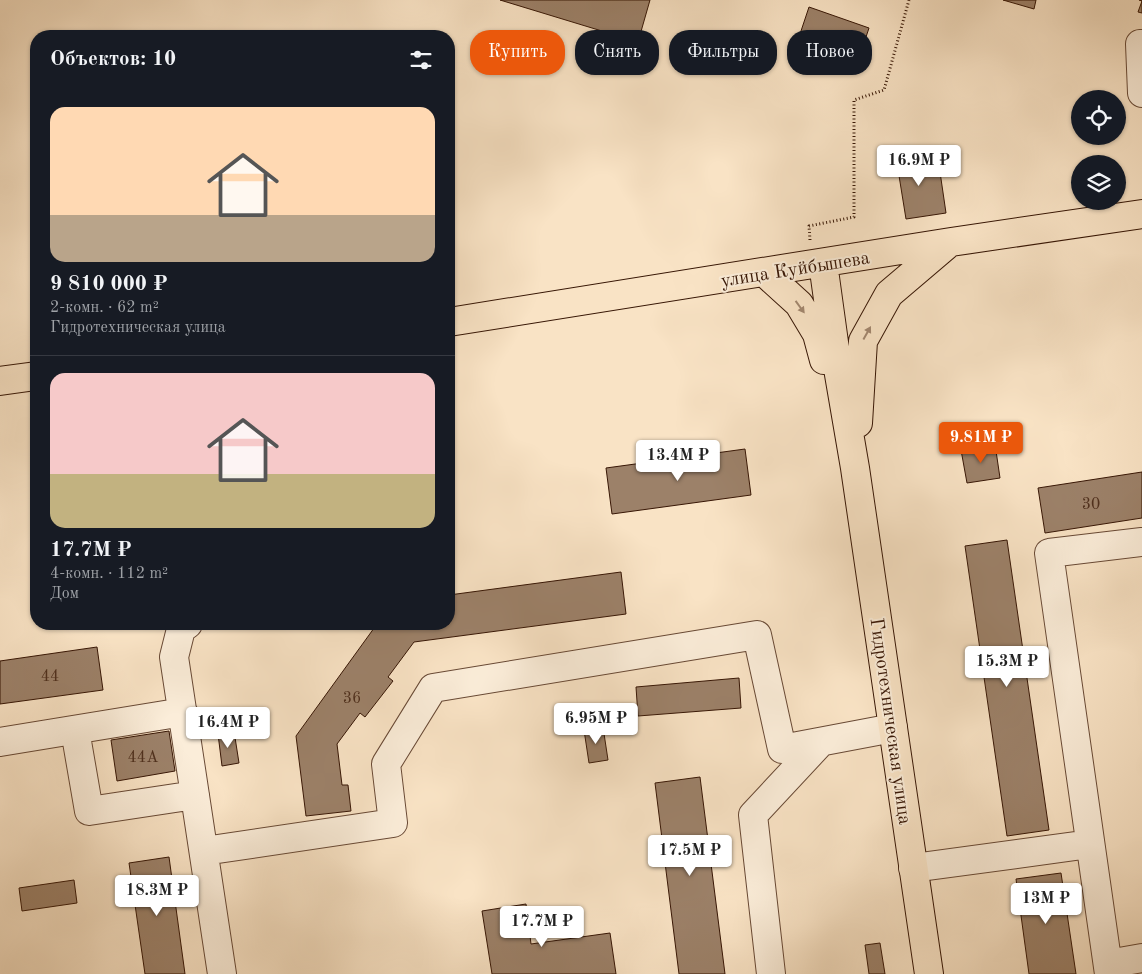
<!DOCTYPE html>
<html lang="ru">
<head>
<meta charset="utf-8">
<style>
  body { margin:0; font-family:"Old Standard TT",serif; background:#242831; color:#f1f3f6; height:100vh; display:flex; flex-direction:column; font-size:19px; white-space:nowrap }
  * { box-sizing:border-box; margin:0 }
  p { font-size:16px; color:#9ea1a6 }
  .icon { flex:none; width:28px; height:28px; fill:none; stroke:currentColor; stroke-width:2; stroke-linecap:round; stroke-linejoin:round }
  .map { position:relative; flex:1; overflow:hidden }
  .side { position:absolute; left:30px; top:30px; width:425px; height:600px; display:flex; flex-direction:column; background:#171b24; border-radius:20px; box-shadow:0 1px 4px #0004 }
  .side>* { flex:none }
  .guide { position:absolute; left:470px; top:30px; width:475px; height:45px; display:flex; gap:10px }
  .tools { position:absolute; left:1071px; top:90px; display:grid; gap:10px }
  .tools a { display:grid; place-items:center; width:55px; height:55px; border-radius:50%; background:#171b24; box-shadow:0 1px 4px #0004; font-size:25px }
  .price { position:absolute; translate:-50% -42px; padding:0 11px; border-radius:5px; background:#fff; color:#222; font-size:16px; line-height:32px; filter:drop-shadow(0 1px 2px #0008) }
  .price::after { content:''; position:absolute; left:50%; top:30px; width:15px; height:11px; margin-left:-8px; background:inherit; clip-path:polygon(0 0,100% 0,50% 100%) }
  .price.selected { background:#ea580c; color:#fff }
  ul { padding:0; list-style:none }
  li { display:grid; align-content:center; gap:10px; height:265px; padding:0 20px }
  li+li { border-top:1px solid #363941 }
  li span { display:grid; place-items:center; height:155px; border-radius:15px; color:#555 }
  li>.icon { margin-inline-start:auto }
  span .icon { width:90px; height:90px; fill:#fffc; stroke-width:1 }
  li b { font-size:21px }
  h2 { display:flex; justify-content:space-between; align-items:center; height:60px; padding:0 20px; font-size:21px }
  .tag { padding:0 18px; border-radius:20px; background:#171b24; box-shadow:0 1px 4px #0004; font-size:18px; line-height:45px }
  .tag.selected { background:#ea580c; color:#fff }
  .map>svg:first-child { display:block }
  .building { fill:#9c8169; stroke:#371605 }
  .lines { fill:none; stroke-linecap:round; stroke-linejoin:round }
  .minor-casing { stroke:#684935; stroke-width:30 }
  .major-casing { stroke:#371605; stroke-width:30 }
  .path { stroke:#371605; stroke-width:3; stroke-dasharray:1 2.5; stroke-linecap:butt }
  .minor { stroke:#fbedd9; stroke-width:28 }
  .major { stroke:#f9e3c5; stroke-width:28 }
  .oneway { fill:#a2876f }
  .labels { text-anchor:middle; stroke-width:4; stroke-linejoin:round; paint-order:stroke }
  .number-label { font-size:16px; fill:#50311e }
  .street-label { font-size:19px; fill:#371605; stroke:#fbedd9 }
</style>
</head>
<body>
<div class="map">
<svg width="1142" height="974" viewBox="0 0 1142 974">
  <rect width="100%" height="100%" fill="#f9e3c5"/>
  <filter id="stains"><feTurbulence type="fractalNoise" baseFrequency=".004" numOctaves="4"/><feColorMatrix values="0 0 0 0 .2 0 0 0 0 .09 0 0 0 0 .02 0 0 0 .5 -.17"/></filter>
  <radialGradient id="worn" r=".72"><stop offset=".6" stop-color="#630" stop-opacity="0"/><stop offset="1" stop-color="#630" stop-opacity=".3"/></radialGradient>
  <!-- building -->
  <path class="building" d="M500,0H650L638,42Z
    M1003,0H1036L1034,9Z
    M1139,0H1142V13L1138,12L1142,1Z
    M809,7L869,28L857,64L797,43Z
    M918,148L922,175L940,172L946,213L906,219L895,151Z
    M995,444L1000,478L967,483L961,450Z
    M745,449L751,495L612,514L606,468Z
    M1142,472V518L1045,533L1038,488Z
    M1007,540L1049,830L1007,836L965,546Z
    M621,572L626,614L414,642L388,677L393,681L365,717L360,713L337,744L342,785H348L351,811L306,816L296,736L377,624H449V595Z
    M97,647L103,690L0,704V661Z
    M739,678L741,708L638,716L636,687Z
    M603,727L608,760L589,763L584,730Z
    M169,731L175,771L117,781L111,740Z
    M234,731L239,763L222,766L218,734Z
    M700,777L725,974H679L655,783Z
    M169,857L185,974H145L129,863Z
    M1061,873L1076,974H1029L1016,879Z
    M74,880L77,903L22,911L19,888Z
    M526,904L531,944L610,933L616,974H492L482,911Z
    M880,943L885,974H869L865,945Z"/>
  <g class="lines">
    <!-- minor casing -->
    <g class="minor-casing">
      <path id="minor" d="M1140,44L1142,93
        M188,624L181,629L174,657L222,974
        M75,730L89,811L195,795
        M0,742L183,712
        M204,851L393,823L386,764L433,688L757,635L782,749L893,728
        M913,868L1090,844
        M1108,964L1142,958
        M771,974L753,815L821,742
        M1109,974L1049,553L1142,542"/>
    </g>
    <!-- major casing -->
    <g class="major-casing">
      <path id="major" d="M823,263L836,357L855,468L929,974
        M765,273L799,304L817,334L824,360
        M449,322L951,242L1142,214
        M0,381L36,376
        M858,423L863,341L889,294L949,243"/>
    </g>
    <!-- path -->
    <path class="path" d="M810,240L809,226L854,217V100L884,90L909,0"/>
    <!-- minor -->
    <use href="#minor" class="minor"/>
    <!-- major -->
    <use href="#major" class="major"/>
  </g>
  <!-- one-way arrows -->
  <defs><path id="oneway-solid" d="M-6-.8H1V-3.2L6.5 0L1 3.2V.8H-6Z" transform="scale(1.25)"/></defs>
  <g class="oneway">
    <use href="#oneway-solid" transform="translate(800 307) rotate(54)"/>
    <use href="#oneway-solid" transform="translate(867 333) rotate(-61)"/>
  </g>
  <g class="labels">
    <!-- number labels -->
    <g class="number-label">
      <text x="1091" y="509">30</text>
      <text x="50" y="681">44</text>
      <text x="352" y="703">36</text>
      <text x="143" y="762">44А</text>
    </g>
    <!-- street labels -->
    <g class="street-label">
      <text transform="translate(795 268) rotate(-9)" y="7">улица Куйбышева</text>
      <text transform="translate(892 721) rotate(82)" y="7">Гидротехническая улица</text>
    </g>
  </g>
  <rect width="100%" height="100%" filter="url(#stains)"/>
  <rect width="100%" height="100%" fill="url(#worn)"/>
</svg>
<div class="tools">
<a><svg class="icon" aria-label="locate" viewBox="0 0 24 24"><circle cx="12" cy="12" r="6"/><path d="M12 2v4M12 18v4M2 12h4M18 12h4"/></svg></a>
<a><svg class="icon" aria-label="layers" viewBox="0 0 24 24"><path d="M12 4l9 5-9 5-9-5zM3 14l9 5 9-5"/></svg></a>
</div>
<b class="price" style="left:919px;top:187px">16.9M ₽</b>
<b class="price selected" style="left:981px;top:464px">9.81M ₽</b>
<b class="price" style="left:678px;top:482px">13.4M ₽</b>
<b class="price" style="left:1007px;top:688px">15.3M ₽</b>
<b class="price" style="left:596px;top:745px">6.95M ₽</b>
<b class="price" style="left:228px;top:749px">16.4M ₽</b>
<b class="price" style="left:690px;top:877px">17.5M ₽</b>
<b class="price" style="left:157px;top:917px">18.3M ₽</b>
<b class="price" style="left:1046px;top:925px">13M ₽</b>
<b class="price" style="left:542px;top:948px">17.7M ₽</b>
<div class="guide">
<a class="tag selected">Купить</a>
<a class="tag">Снять</a>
<a class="tag">Фильтры</a>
<a class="tag">Новое</a>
</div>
<section class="side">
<h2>Объектов: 10<svg class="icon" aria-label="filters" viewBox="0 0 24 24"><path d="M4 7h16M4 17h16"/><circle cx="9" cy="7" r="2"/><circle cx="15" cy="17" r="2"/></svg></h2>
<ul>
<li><span style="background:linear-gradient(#ffd9b3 70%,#b9a48a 0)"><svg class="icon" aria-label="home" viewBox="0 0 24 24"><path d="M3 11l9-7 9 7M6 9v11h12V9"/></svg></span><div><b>9 810 000 ₽</b><p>2-комн. · 62 m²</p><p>Гидротехническая улица</p></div></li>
<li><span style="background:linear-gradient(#f6c9c9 65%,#c2b280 0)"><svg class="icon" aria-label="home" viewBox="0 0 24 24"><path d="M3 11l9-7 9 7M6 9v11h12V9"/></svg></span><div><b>17.7M ₽</b><p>4-комн. · 112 m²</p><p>Дом</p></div></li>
</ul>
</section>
</div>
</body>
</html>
